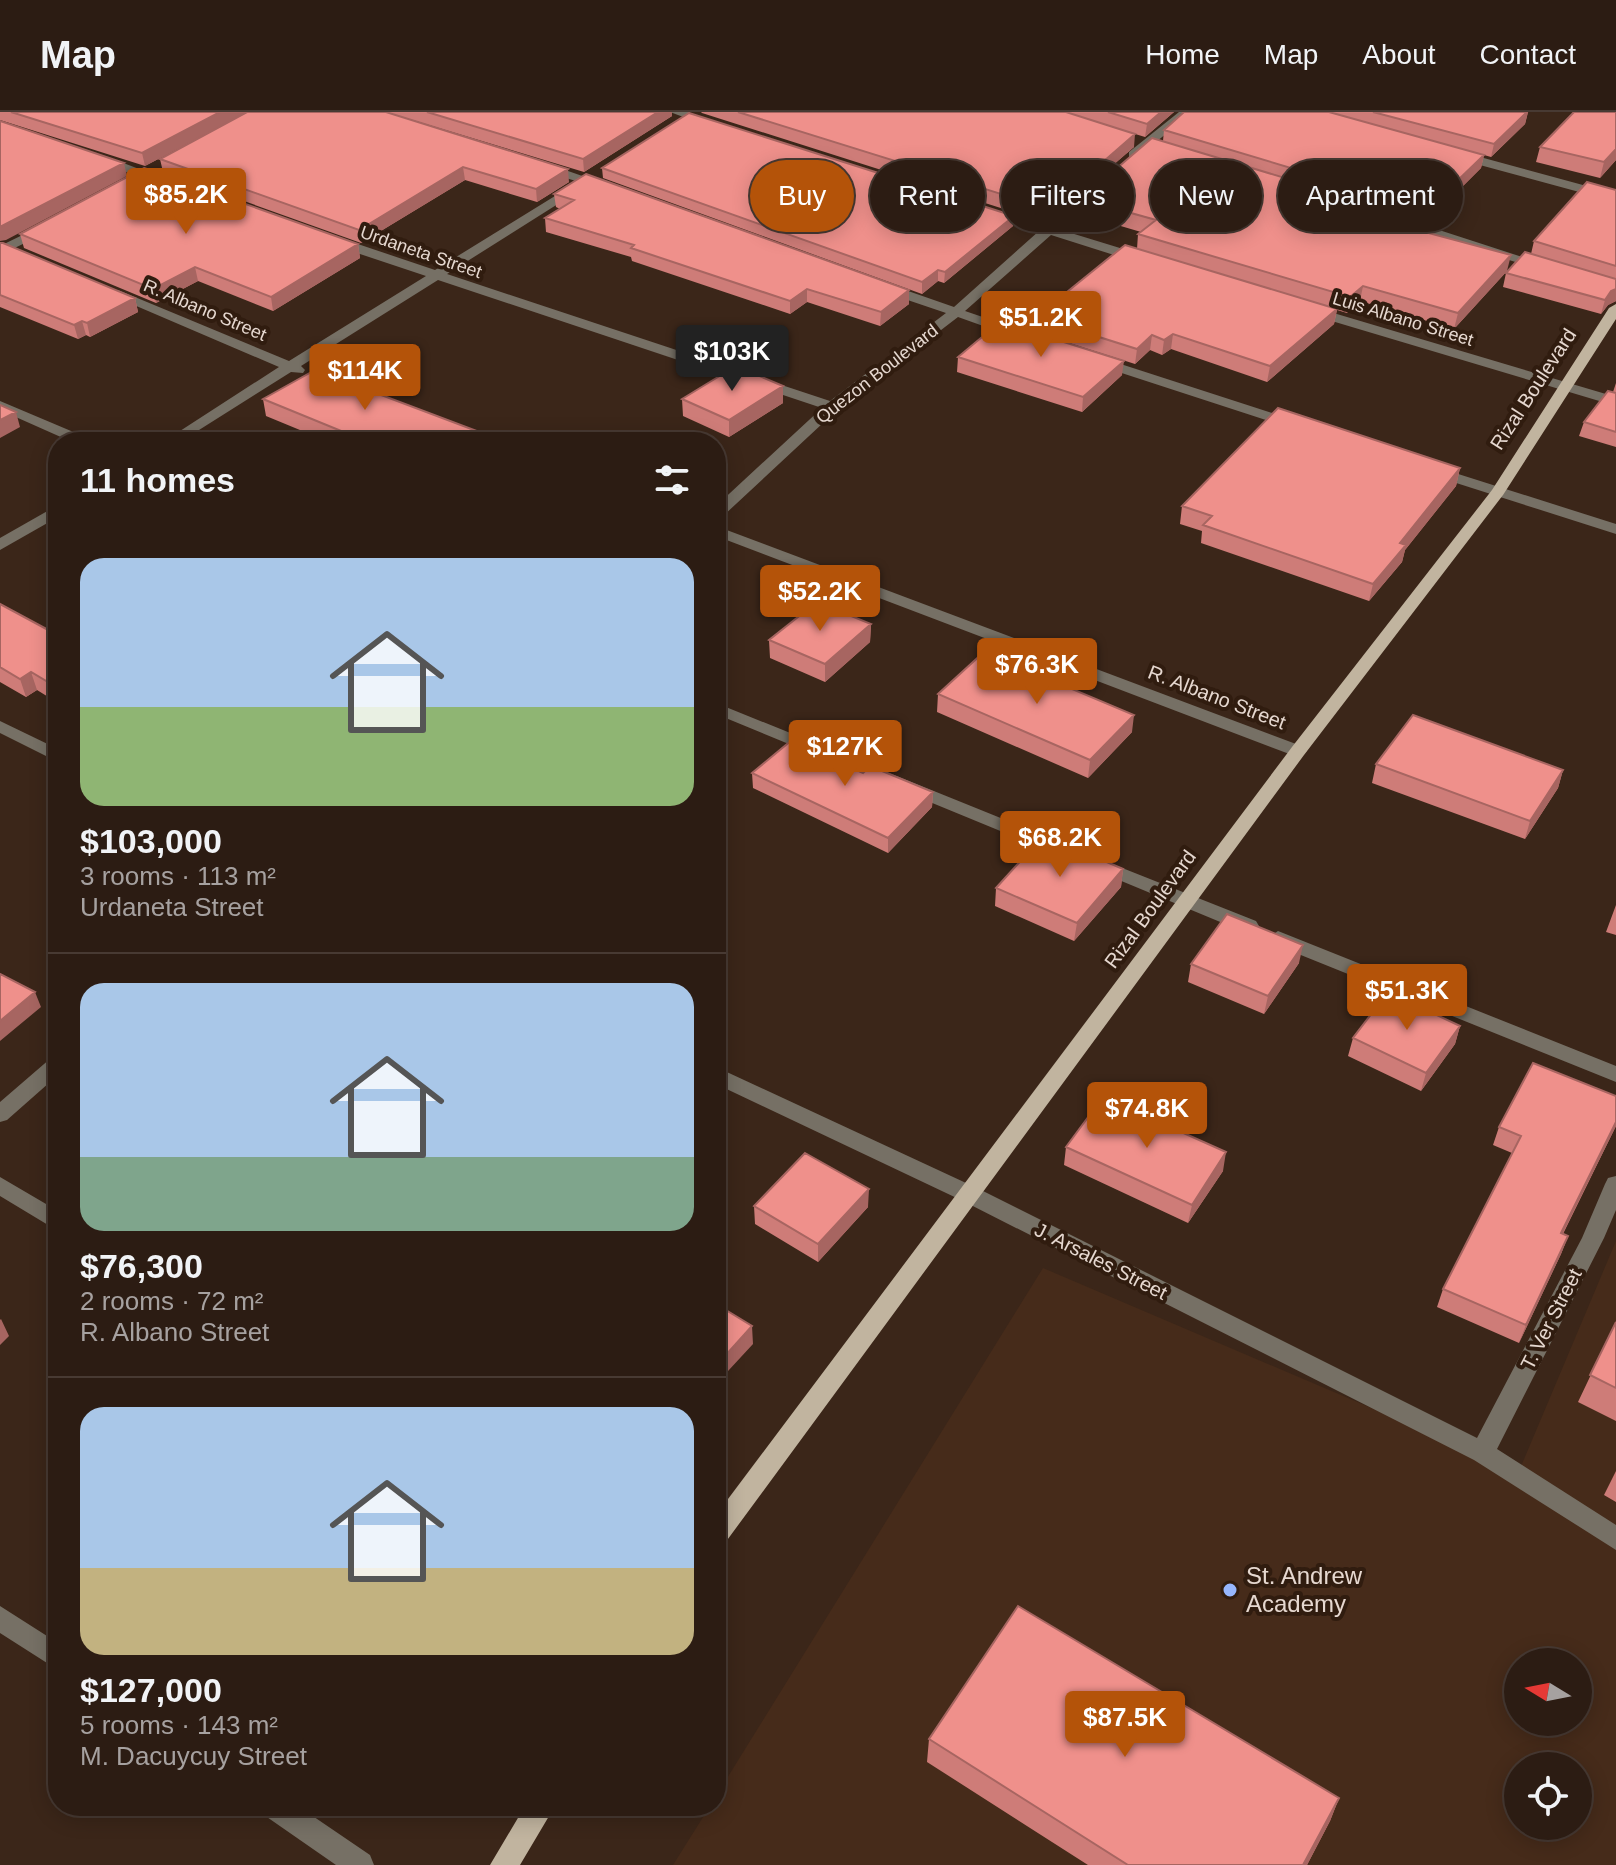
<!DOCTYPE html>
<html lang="en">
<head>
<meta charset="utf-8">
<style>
  body { margin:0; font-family:Helvetica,sans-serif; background:#382921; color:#f1f3f6; height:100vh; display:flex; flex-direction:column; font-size:30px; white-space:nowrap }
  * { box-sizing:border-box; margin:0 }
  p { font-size:26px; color:#a6a1a0 }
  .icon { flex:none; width:44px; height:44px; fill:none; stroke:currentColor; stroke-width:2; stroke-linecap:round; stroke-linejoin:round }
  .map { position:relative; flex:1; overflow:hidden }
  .drawer { position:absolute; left:48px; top:320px; width:678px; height:1384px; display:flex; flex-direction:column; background:#2c1c13; border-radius:32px; box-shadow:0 4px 20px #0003,0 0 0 2px #483a33 }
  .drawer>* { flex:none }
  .banner { position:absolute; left:750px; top:48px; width:746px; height:72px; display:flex; gap:16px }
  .needle { width:52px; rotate:280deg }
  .controls { position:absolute; left:1504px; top:1536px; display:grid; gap:16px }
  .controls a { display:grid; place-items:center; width:88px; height:88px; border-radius:50%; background:#2c1c13; box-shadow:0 4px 20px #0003,0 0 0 2px #483a33; font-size:40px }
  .price { position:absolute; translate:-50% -68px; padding:0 18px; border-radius:8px; background:#b45309; color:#fff; font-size:26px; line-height:52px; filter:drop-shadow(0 2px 4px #0008) }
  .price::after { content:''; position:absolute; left:50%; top:48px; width:24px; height:18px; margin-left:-12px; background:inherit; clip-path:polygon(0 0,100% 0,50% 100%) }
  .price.on { background:#222; color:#fff }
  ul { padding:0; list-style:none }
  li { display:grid; align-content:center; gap:16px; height:424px; padding:0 32px }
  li+li { border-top:2px solid #483a33 }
  li span { display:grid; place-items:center; height:248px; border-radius:24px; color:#555 }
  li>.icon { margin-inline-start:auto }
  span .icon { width:144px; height:144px; fill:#fffc; stroke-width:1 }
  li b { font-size:34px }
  h2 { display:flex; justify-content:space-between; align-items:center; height:96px; padding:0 32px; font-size:34px }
  .chip { padding:0 28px; border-radius:36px; background:#2c1c13; box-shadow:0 4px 20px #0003,0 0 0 2px #483a33; font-size:28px; line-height:72px }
  .chip.on { background:#b45309; color:#fff }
  header { display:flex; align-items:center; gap:48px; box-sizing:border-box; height:112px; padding:0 40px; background:#2c1c13; border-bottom:2px solid #483a33 }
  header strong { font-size:38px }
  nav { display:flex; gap:44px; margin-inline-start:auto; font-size:28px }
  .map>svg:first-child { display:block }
  .built { fill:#462b1a; fill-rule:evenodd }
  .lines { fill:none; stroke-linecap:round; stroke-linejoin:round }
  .minor { fill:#767065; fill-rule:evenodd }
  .major { fill:#c1b49f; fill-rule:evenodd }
  .wall { fill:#ce7c78 }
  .shaded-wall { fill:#a76561 }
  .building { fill:#ef908b; stroke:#a76561; stroke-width:2 }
  .poi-dot { fill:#96b6fd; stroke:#301c0f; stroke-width:3 }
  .labels { text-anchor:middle; stroke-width:8; stroke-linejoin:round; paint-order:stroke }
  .far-street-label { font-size:18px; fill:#e6d8d0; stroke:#301c0f }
  .street-label { font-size:20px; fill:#e6d8d0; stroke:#301c0f }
  .near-poi-label { font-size:24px; fill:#e6d8d0; stroke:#301c0f; text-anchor:start }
</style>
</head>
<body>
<header>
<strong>Map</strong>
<nav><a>Home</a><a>Map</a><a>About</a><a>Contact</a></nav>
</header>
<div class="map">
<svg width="1616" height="1753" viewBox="0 0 1616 1753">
  <rect width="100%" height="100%" fill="#3b2619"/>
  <!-- built -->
  <path class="built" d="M1616,1129V1753H673L710,1694H716V1684L1043,1156L1519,1359ZM1518,1550H1578V1610H1518ZM1518,1654H1578V1714H1518Z"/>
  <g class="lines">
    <!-- minor -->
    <path class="minor" d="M670,0H688L716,11L710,15Z
      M1179,0H1192L1137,46H1129V40Z
      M1458,39L1616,82V90L1454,46L1452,43Z
      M97,44H105L168,68L158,71L97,50Z
      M540,52H548L611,74L605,78L540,58Z
      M1096,69L1106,72L1058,117L1146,144V150H1136L1051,123L965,199L1024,219V225H1014L958,205L837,298L722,405L716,407V394L822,296L438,168L301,254L305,258L303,261L291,260L180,330H163L279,255L106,181L118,178L289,249L426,164L330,132V126H340L435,158L576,71L580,72V78L447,162L830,289L946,201L878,178V172H888L954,195L1039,119L983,102V96L1046,113Z
      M1389,105H1399L1550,154L1538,157L1389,111Z
      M47,111L53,115L52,118L0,143V134Z
      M1310,194L1616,285V294L1305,201V195Z
      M1099,245L1297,309L1299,312L1297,315H1287L1094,252V246Z
      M0,289L90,327L92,330H72L0,298Z
      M1433,354L1616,412V422L1428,362L1425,359Z
      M58,393V405L0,438V426Z
      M716,414L1304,635L1307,639L1298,645L1292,643L716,424Z
      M716,591L1070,734L1072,738L1063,744L1056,742L716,602Z
      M0,609L58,637V650L0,621Z
      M1097,746L1256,809L1259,814L1249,821L1242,819L1090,756L1088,752Z
      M1278,819L1616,954V970L1271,831L1268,826Z
      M58,943V963L7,1008L0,1010V990L51,946Z
      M716,955L979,1077L1477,1326L1582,1126L1605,1072L1608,1066L1616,1064V1098L1604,1126L1497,1337L1616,1413V1438L1474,1348L963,1089L716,972Z
      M0,1065L58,1099V1119L0,1084Z
      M0,1494L58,1531V1558L0,1521Z
      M260,1694H298L370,1743L374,1753H336L264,1703Z"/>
    <!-- major -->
    <path class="major" d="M1616,192V207L1503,383L1304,643L725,1431L716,1434V1403L1292,635L1492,378L1609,196Z
      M525,1694H555L520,1753H490Z"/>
  </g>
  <!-- wall -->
  <path class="wall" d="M0,0H386L569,70L537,90L465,68L361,131L163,60L160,47L232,8L145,54L0,8Z
    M386,0H672V4L584,60Z
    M701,0H1174L1145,25L1096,10L1134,35L1062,97L1041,91L1026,104L702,1Z
    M1184,0H1528L1525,12L1491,45L1484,43L1481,56L1426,111L1418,108L1416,114L1419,115V118L1507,159L1454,217L1360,189L1347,201L1337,198L1334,212L1267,270L1171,237L1162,243L1150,238L1135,252L1035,220L1036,205L1137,137L1138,122L1141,120L1080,102L1081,87L1163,29L1164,18Z
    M1616,0V48L1600,66L1536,50L1540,35Z
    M602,56L1014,104L1013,114L944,171L938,169L922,182L603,66Z
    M1616,78V189L1608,193L1601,202L1503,175L1506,161L1531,142L1534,129Z
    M554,82L909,178V192L880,214L807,190L790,202L632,149L631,145L546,120L545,106L560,97L556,95Z
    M20,122L358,132L360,146L273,199L198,169L156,191L24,136Z
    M0,131L135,186L138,200L90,225L86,223L78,227L0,195Z
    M958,245L1122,263L1082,300L957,260Z
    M1616,271V335L1579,324L1584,310L1613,280Z
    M263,287L483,330H329L266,304Z
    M682,287L783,291L729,325L683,304Z
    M1460,356L1456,374L1405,438L1402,450L1369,489L1201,431L1202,419L1180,412L1182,394Z
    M0,492L52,520L58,517V591L37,578L26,585L0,570Z
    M871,512L870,530L825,570L770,546L769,528Z
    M938,582L1132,620L1088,666L937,600Z
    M1376,652L1563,658L1558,676L1525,727L1372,671Z
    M752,661H863L933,680L932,695L888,741L753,676Z
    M1123,757L1121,775L1074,829L995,794L996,776Z
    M1616,793V823L1606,820Z
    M1299,851L1264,902L1188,870L1191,852Z
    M1460,914L1455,932L1421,979L1348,944L1353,926Z
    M1616,984V1014L1563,1122L1568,1124L1561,1142L1519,1231L1437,1195L1443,1177L1512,1041L1493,1033L1499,1015Z
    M1066,1035L1223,1059L1188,1111L1064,1053Z
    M754,1094L868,1095L818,1150L755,1112Z
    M1616,1210V1309L1578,1290Z
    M1616,1359V1390L1604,1383Z
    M929,1627L1339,1686L1330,1709L1307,1753H1088L927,1650Z"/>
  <!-- shaded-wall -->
  <path class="shaded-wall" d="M220,0H247L145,54L142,41Z
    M658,0H672V4L584,60L583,47Z
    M1161,0H1174L1145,25L1147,12Z
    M1528,0L1525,12L1491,45L1494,32Z
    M1135,22L1134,35L1062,97L1064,84Z
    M1616,37V48L1600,66L1604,50Z
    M1484,43L1481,56L1426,111L1428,97Z
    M124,51L127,64L6,128L0,129V115Z
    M463,55L465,68L361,131L359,118Z
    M568,57L569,70L537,90L536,77Z
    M1042,78L1041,91L1026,104L1027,90Z
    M1014,104L1013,114L944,171L945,160Z
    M358,132L360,146L273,199L271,185Z
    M1511,143L1507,159L1454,217L1458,201Z
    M195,155L198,169L156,191L153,177Z
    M938,158V169L922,182V170Z
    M1363,174L1360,189L1347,201L1350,185Z
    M807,177V190L790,202V189Z
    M1616,177V189L1608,193L1601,202L1605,188L1611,179Z
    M909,178V192L880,214L881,200Z
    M135,186L138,200L90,225L87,211Z
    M1337,197L1334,212L1267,270L1270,254Z
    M82,209L86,223L78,227L74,213Z
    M1173,222L1171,237L1162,243L1164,228Z
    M1152,223L1150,238L1135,252L1137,237Z
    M1124,249L1122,263L1082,300L1083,285Z
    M783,274V291L729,325V308Z
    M16,300L20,315L0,326V308Z
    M482,321L483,330H468Z
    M1460,356L1456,374L1405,438L1402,450L1369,489L1373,472L1400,431Z
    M871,512L870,530L825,570V552Z
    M31,560L37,578L26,585L20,567Z
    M1134,603L1132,620L1088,666L1090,648Z
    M1563,658L1558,676L1525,727L1530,709Z
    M933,680L932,695L888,741V726Z
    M1123,757L1121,775L1074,829L1077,811Z
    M1303,833L1299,851L1264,902L1268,884Z
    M35,880L41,895L0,929V909Z
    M1460,914L1455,932L1421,979L1426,961Z
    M1616,1010V1014L1554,1139L1561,1121Z
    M1226,1040L1223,1059L1188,1111L1192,1093Z
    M869,1077L868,1095L818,1150V1132Z
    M1568,1124L1561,1142L1519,1231L1526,1213Z
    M1,1207L9,1224L0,1233V1208Z
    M752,1214L753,1232L716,1272V1254Z
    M1339,1686L1330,1709L1307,1753H1303Z"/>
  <!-- building -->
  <path class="building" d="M11,0H220L142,41Z
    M247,0H386L568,57L536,77L463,55L359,118L160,47Z
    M427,0H658L583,47Z
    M738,0H1066L1135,22L1064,84L1042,78L1027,90Z
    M1108,0H1161L1147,12Z
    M1184,0H1329L1484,43L1428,97L1164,18Z
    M1373,0H1527L1494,32Z
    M1574,0H1616V37L1604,50L1540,35Z
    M689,1L1014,104L945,160L938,158L922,170L602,56Z
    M0,9L124,51L0,115Z
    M1152,26L1418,106L1411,113L1419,115L1417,118L1511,143L1458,201L1363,174L1350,185L1138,122L1156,108L1081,87Z
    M144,56L358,132L271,185L195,155L153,177L20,122Z
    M586,62L909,178L881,200L807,177L790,189L631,136L634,133L545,106L574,88L554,82Z
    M1587,70L1616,78V154L1534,129Z
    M0,131H3L135,186L87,211L82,209L74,213L0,183Z
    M1125,133L1337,197L1270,254L1173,222L1164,228L1152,223L1137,237L1036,205Z
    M1525,140L1616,167V177L1611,179L1605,188L1506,161Z
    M1000,210L1124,249L1083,285L958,245Z
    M736,254L783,274L729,308L682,287Z
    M315,258L482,321L468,330H368L263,287Z
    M1608,279L1616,281V320L1584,310Z
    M0,293L16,300L0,308Z
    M1278,296L1460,356L1400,431L1406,433L1373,472L1203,413L1212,404L1182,394Z
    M817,490L871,512L825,552L769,528Z
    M0,492L52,520L58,517V576L31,560L20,567L0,555Z
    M984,540L1134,603L1090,648L938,582Z
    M1413,603L1563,658L1530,709L1376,652Z
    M792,628L863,661L870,654L933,680L888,726L752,661Z
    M1044,723L1123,757L1077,811L996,776Z
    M1227,802L1303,833L1268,884L1191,852Z
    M0,862L35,880L0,909Z
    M1388,880L1460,914L1426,961L1353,926Z
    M1533,951L1616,984V1010L1561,1121L1568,1124L1526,1213L1443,1177L1521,1024L1499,1015Z
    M1103,985L1226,1040L1192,1093L1066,1035Z
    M805,1041L869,1077L818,1132L754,1094Z
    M716,1192L752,1214L716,1254Z
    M1616,1210V1276L1590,1263Z
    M1018,1494L1339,1686L1303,1753H1128L929,1627Z"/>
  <!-- markers -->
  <circle class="poi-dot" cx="1230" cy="1478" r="8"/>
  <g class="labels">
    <!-- far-street labels -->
    <g class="far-street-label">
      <text transform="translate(421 140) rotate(19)" y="6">Urdaneta Street</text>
      <text transform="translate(205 198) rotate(23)" y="6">R. Albano Street</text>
      <text transform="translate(1403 207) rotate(17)" y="6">Luis Albano Street</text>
      <text transform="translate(877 262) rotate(-38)" y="6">Quezon Boulevard</text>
    </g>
    <!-- street labels -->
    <g class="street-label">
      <text transform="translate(1533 277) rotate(-57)" y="7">Rizal Boulevard</text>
      <text transform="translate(1217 585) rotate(21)" y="7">R. Albano Street</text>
      <text transform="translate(1150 797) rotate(-54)" y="7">Rizal Boulevard</text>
      <text transform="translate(1101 1149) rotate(27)" y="7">J. Arsales Street</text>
      <text transform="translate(1551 1207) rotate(-63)" y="7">T. Ver Street</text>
    </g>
    <!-- near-poi labels -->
    <g class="near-poi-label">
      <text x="1246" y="1472">St. Andrew<tspan x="1246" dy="28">Academy</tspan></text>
    </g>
  </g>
</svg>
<div class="controls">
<a><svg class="needle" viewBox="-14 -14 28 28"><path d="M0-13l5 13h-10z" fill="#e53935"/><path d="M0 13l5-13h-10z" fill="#a6a1a0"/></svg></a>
<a><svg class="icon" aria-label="locate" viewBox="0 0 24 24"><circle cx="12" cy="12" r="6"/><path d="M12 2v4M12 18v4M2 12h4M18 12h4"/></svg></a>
</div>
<b class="price" style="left:186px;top:124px">$85.2K</b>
<b class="price" style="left:1041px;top:247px">$51.2K</b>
<b class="price on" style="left:732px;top:281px">$103K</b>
<b class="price" style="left:365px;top:300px">$114K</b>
<b class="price" style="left:820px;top:521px">$52.2K</b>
<b class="price" style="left:1037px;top:594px">$76.3K</b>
<b class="price" style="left:845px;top:676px">$127K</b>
<b class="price" style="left:1060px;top:767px">$68.2K</b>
<b class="price" style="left:1407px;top:920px">$51.3K</b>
<b class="price" style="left:1147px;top:1038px">$74.8K</b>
<b class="price" style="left:1125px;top:1647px">$87.5K</b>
<div class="banner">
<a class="chip on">Buy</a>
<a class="chip">Rent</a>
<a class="chip">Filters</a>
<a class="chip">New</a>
<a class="chip">Apartment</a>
</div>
<section class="drawer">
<h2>11 homes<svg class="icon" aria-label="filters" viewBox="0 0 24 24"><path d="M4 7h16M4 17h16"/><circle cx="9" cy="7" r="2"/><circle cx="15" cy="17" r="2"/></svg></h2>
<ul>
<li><span style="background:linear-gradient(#a9c7e8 60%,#8fb573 0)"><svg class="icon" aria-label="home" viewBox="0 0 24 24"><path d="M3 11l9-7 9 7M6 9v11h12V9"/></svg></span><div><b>$103,000</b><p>3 rooms · 113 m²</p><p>Urdaneta Street</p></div></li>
<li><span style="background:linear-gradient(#a9c7e8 70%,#7fa58c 0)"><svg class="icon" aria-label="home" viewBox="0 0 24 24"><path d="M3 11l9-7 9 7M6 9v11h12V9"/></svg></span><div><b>$76,300</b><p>2 rooms · 72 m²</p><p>R. Albano Street</p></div></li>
<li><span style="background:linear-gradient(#a9c7e8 65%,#c2b280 0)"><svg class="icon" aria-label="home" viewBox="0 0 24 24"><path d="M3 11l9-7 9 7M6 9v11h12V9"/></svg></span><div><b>$127,000</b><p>5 rooms · 143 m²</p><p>M. Dacuycuy Street</p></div></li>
</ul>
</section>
</div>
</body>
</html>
